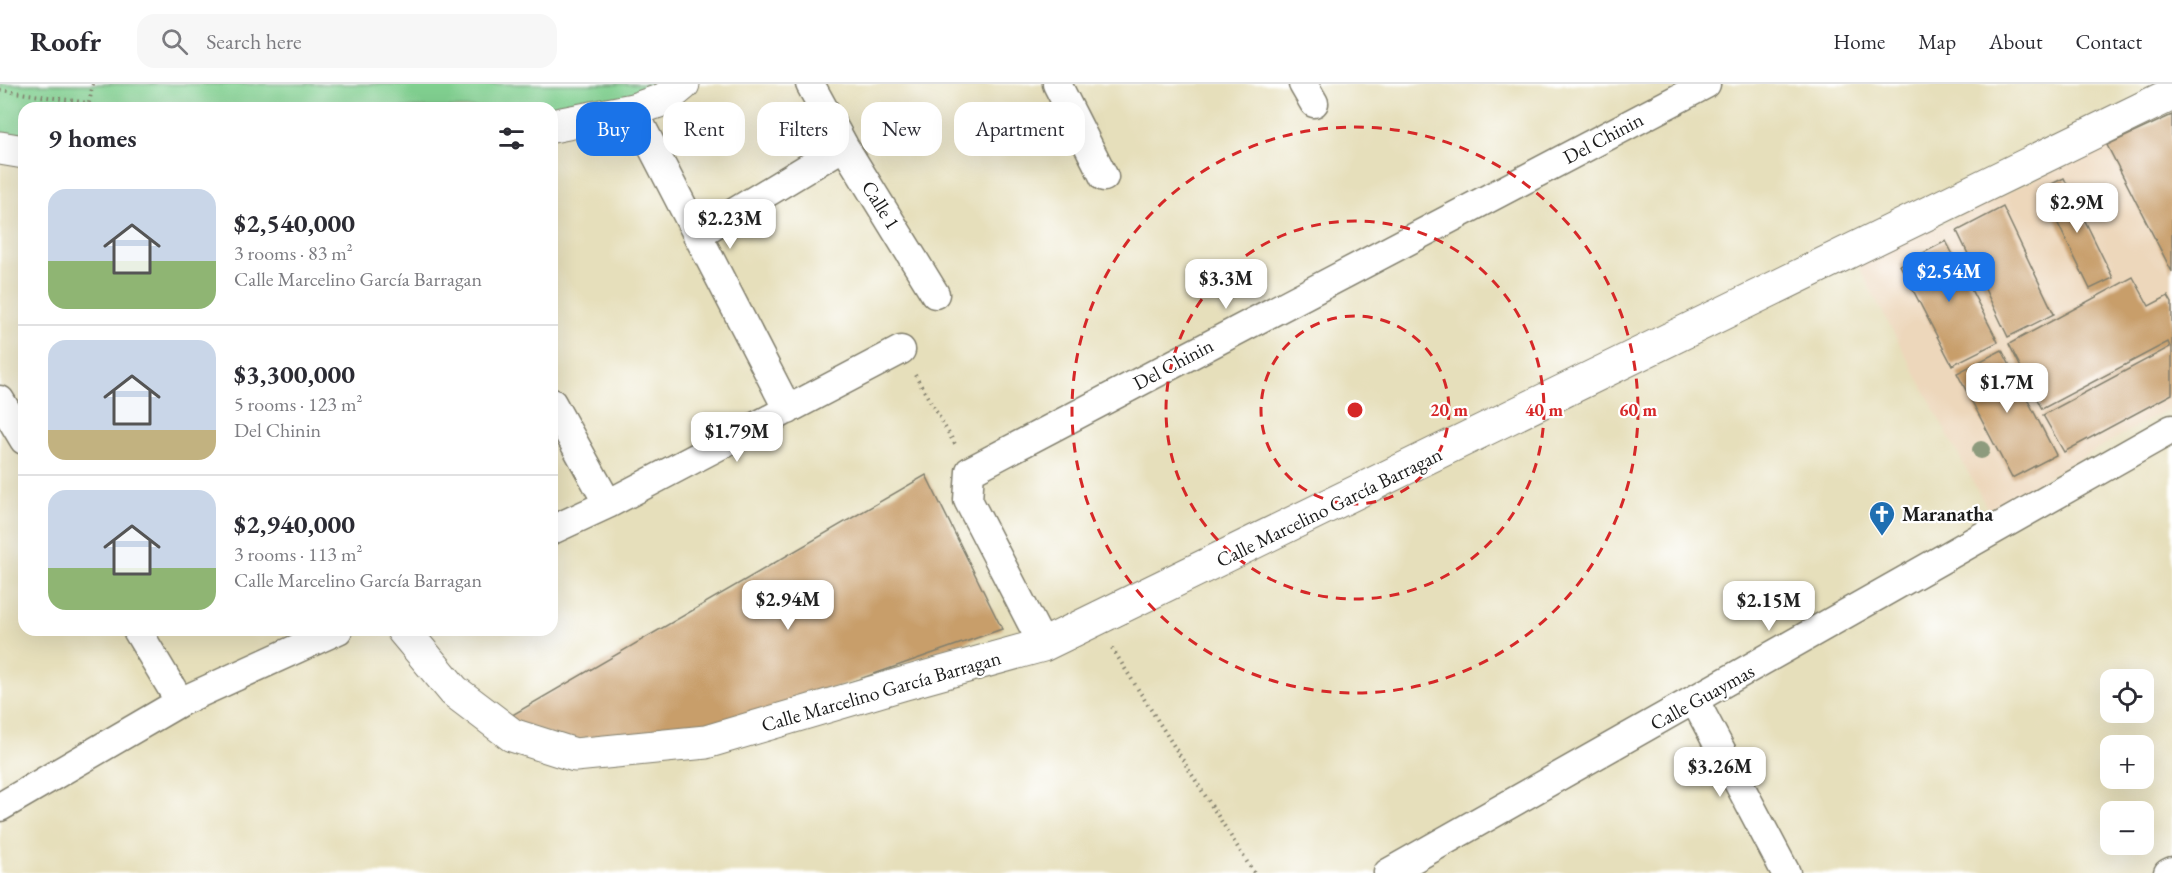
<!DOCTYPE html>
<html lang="en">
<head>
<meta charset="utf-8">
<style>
  body { margin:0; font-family:"EB Garamond",serif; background:#f7f7f7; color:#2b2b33; height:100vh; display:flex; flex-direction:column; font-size:22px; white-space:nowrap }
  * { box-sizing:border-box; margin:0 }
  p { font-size:20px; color:#7c7c81 }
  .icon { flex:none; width:33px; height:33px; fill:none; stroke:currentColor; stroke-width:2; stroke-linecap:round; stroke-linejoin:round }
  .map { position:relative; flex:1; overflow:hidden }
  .drawer { position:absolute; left:18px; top:18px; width:540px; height:534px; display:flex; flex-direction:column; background:#fff; border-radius:18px; box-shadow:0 6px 24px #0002 }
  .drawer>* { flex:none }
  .hud { position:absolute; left:576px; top:18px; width:570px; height:54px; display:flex; gap:12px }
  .controls { position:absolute; left:2100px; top:585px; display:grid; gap:12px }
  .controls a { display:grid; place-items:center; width:54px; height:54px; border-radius:12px; background:#fff; box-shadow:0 6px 24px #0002; font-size:30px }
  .price { position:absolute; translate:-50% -51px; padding:0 14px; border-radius:12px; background:#fff; color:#222; font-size:20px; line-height:39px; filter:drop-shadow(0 2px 3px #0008) }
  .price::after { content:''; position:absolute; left:50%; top:36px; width:18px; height:14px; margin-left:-9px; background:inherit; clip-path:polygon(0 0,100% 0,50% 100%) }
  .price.active { background:#1a73e8; color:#fff }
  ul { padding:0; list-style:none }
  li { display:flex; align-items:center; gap:18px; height:150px; padding:0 30px }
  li+li { border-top:2px solid #e1e1e2 }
  li span { display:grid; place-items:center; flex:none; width:168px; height:120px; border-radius:18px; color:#555 }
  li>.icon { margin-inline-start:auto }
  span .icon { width:72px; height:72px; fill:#fffc; stroke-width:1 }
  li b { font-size:26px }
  h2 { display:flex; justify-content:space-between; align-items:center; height:72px; padding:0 30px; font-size:26px }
  .chip { padding:0 21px; border-radius:18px; background:#fff; box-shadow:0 6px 24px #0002; font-size:21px; line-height:54px }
  .chip.active { background:#1a73e8; color:#fff }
  header { display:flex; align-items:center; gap:36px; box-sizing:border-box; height:84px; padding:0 30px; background:#fff; border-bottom:2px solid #e1e1e2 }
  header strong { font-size:28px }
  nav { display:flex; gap:33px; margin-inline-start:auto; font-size:21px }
  .search { width:420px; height:54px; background:#f7f7f7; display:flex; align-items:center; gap:15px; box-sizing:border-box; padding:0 21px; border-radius:18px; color:#7c7c81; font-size:22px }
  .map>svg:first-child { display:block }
  .built { fill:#edd7bb }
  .green { fill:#81d090; stroke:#4e7656; stroke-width:1.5 }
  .building { fill:#c89e6b }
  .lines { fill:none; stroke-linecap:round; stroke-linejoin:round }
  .minor-casing { stroke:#817e6c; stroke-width:31 }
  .tertiary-casing { stroke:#817e6c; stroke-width:35 }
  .path { stroke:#817e6c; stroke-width:4; stroke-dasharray:1.5 4.5; stroke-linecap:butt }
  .minor { stroke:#fff; stroke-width:28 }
  .tertiary { stroke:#fff; stroke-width:33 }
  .tree { fill:#8d9b7d }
  .ring { fill:none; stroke:#d62828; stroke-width:3; stroke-dasharray:10 8 }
  .labels { text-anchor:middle; stroke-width:4.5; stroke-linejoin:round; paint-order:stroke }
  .street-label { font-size:20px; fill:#1c1c1c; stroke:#fff }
  .poi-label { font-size:20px; font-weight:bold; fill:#1c1c1c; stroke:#fff; text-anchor:start }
  .centre { fill:#d62828; stroke:#fff; stroke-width:3 }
  .ring-label { font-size:18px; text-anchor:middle; font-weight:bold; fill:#d62828; stroke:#fff; stroke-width:4.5; stroke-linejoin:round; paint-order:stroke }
</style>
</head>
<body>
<header>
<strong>Roofr</strong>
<div class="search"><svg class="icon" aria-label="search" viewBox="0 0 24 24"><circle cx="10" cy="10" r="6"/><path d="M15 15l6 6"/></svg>Search here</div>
<nav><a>Home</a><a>Map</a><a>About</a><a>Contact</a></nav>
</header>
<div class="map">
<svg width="2172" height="789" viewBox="0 0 2172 789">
  <rect width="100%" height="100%" fill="#fff"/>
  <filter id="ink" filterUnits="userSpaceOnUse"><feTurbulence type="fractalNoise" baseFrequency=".0167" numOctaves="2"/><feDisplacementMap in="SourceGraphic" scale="12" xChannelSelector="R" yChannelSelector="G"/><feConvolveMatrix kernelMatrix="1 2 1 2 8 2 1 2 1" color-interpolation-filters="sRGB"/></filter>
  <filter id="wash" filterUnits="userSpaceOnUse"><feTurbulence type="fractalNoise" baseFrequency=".008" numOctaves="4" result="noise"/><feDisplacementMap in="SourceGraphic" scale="24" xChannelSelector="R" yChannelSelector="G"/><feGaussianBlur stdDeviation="1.35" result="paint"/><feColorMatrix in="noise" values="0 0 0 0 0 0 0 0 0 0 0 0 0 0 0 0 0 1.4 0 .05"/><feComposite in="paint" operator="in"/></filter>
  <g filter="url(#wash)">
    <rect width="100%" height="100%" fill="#e6dfbb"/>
    <!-- built -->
    <path class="built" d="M2107,61L2172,188V323L1988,426L1857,180Z"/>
    <!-- green -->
    <path class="green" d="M0,0H683L552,42V24H24V68L0,64Z"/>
    <g id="blocks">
      <!-- building -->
      <path class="building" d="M2172,31V188L2107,61Z
        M2064,94L2113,194L2090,205L2041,105Z
        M2003,123L2054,230L2008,253L1957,147Z
        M1946,157L1998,258L1952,281L1900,181Z
        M2133,193L2149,222L2168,212L2172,219V310L2064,368L2043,331L2170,263L2168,258L2042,325L2009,260Z
        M2002,266L2056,371L2012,394L1957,289Z
        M926,391L1002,545L706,649L564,656L507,634Z"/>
    </g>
  </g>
  <g filter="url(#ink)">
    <use href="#blocks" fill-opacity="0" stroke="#817e6c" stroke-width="1.5"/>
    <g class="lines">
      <!-- minor casing -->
      <g class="minor-casing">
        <path id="minor" d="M810,0L844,62L935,210
          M1057,0L1104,93
          M1303,0L1314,19
          M633,26L788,326
          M697,151L844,62
          M0,316L24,356
          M552,319L608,420
          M552,446L608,420L901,266
          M137,546L180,618
          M1043,561L968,416L970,387L1706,0
          M1695,617L1786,789
          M0,723L180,618L338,546
          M1388,789L2172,345
          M2168,789L2172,787"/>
      </g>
      <!-- tertiary casing -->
      <g class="tertiary-casing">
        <path id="tertiary" d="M552,42L633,26L665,15L683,0
          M0,64L24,68
          M403,546L454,607L512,651L575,671L706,658L902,600L1043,561L2172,10"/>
      </g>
      <!-- path -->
      <path class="path" d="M0,6L89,19L93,0
        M915,291L956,362
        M1112,564L1254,789"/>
      <!-- minor -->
      <use href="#minor" class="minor"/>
      <!-- tertiary -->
      <use href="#tertiary" class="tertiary"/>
    </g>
    <!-- trees -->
    <circle class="tree" cx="1981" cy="366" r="9"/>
  </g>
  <!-- distance rings -->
  <g class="ring">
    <circle cx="1355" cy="326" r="94"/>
    <circle cx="1355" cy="326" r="189"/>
    <circle cx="1355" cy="326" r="283"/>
  </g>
  <!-- icons -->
  <defs>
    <g id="church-pin" transform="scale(1.35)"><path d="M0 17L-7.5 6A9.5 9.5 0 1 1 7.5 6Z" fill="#1f6fb2" stroke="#fff"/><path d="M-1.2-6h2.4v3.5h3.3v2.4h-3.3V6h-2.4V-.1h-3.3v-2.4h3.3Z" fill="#fff"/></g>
  </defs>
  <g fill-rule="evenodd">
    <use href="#church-pin" x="1882" y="430"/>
  </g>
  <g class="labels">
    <!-- street labels -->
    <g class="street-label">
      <text transform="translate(1603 54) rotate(-28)" y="7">Del Chinin</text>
      <text transform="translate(881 121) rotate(58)" y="7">Calle 1</text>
      <text transform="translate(1173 280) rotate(-28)" y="7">Del Chinin</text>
      <text transform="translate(1329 423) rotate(-26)" y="7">Calle Marcelino García Barragan</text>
      <text transform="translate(881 607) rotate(-16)" y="7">Calle Marcelino García Barragan</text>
      <text transform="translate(1702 613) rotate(-29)" y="7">Calle Guaymas</text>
    </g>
    <!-- poi labels -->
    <g class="poi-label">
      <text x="1902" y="437">Maranatha</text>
    </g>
  </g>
  <circle cx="1355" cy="326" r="9" class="centre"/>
  <g class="ring-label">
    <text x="1449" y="332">20 m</text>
    <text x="1544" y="332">40 m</text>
    <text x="1638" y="332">60 m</text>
  </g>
</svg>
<div class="controls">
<a><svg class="icon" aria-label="locate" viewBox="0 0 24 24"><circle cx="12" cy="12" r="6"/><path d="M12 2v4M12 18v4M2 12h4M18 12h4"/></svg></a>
<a>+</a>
<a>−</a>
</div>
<b class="price" style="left:2077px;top:150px">$2.9M</b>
<b class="price" style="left:730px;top:166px">$2.23M</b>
<b class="price active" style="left:1949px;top:219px">$2.54M</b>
<b class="price" style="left:1226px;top:226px">$3.3M</b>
<b class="price" style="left:2007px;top:330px">$1.7M</b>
<b class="price" style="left:737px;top:379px">$1.79M</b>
<b class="price" style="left:788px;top:547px">$2.94M</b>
<b class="price" style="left:1769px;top:548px">$2.15M</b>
<b class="price" style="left:1720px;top:714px">$3.26M</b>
<div class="hud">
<a class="chip active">Buy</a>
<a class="chip">Rent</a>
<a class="chip">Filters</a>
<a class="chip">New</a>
<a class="chip">Apartment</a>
</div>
<section class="drawer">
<h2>9 homes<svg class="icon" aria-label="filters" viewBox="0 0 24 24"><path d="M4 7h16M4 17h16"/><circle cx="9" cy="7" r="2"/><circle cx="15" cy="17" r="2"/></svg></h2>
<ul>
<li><span style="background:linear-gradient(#c9d6e8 60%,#8fb573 0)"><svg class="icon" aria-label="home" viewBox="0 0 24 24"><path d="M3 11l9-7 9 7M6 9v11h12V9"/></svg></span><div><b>$2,540,000</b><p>3 rooms · 83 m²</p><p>Calle Marcelino García Barragan</p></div></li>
<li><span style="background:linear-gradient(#c9d6e8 75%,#c2b280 0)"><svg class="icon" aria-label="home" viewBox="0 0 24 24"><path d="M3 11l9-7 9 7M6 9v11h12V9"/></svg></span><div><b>$3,300,000</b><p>5 rooms · 123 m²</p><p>Del Chinin</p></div></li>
<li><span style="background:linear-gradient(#c9d6e8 65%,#8fb573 0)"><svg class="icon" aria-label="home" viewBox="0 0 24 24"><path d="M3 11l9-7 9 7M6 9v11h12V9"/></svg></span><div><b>$2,940,000</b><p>3 rooms · 113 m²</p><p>Calle Marcelino García Barragan</p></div></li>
</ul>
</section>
</div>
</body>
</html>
